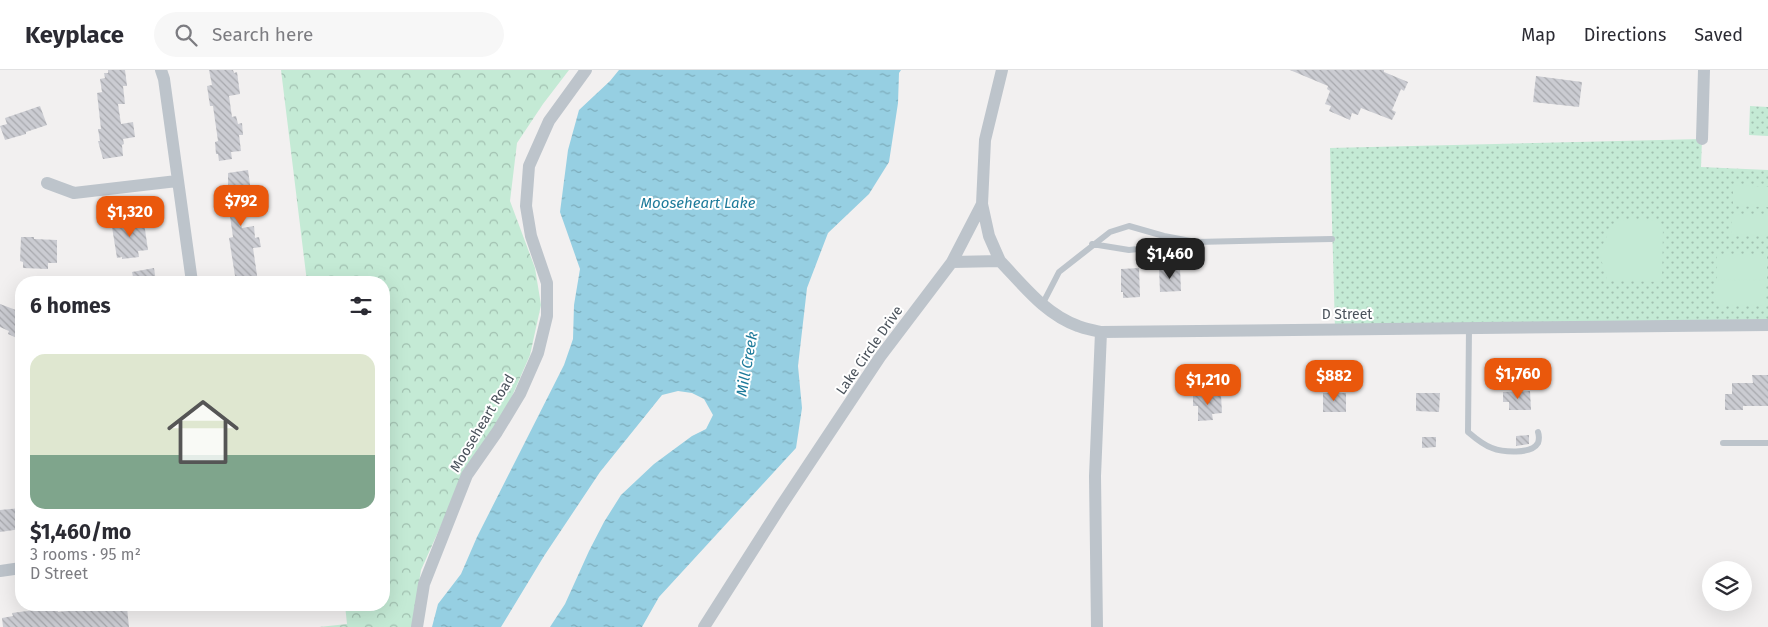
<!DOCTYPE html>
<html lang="en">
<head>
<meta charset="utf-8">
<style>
  body { margin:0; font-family:"Fira Sans",sans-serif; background:#f7f7f7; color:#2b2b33; height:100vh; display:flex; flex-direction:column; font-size:19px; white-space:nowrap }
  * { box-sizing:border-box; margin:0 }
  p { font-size:16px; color:#7c7c81 }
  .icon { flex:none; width:28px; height:28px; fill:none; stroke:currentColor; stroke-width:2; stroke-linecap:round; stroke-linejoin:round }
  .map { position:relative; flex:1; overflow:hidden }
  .drawer { position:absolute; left:15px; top:206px; width:375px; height:335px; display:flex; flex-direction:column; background:#fff; border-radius:20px; box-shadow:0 5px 20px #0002 }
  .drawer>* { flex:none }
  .controls { position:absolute; left:1702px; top:491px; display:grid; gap:10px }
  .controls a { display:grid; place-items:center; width:50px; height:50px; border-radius:50%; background:#fff; box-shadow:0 5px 20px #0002; font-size:25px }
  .price { position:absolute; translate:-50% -42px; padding:0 11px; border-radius:10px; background:#ea580c; color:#fff; font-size:16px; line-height:32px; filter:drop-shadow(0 1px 2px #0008) }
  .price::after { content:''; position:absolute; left:50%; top:30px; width:15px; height:11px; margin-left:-8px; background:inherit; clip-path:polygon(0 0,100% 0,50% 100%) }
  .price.on { background:#222; color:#fff }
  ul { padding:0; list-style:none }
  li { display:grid; align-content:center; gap:10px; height:265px; padding:0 15px }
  li span { display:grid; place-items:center; height:155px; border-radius:15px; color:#555 }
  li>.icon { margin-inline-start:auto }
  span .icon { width:90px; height:90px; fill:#fffc; stroke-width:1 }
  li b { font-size:21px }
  h2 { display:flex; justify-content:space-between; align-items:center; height:60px; padding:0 15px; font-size:21px }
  header { display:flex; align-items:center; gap:30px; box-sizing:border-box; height:70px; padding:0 25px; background:#fff; border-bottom:1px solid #e1e1e2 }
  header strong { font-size:24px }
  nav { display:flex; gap:28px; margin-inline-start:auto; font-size:18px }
  .search { width:350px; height:45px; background:#f7f7f7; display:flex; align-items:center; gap:12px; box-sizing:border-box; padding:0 18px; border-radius:28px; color:#7c7c81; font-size:19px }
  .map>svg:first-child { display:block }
  .grass { fill:url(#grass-dots) }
  .forest { fill:url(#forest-crowns) }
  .pitch { fill:#c4ead5 }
  .water { fill:url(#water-ripples) }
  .building { fill:url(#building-back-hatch) }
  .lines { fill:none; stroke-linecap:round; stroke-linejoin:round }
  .lane { stroke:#bdc4cb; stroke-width:6 }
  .street { stroke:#bdc4cb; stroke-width:12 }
  .labels { text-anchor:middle; stroke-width:4; stroke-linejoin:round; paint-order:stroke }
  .street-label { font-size:14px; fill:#4a525b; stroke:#fff }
  .water-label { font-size:15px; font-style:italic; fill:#1e7b9b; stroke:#fff }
</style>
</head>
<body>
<header>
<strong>Keyplace</strong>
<div class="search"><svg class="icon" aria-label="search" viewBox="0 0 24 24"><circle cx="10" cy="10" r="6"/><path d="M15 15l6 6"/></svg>Search here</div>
<nav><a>Map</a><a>Directions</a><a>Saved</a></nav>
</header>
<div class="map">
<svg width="1768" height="557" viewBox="0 0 1768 557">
  <defs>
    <pattern id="grass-dots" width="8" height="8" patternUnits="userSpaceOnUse" patternTransform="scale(1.25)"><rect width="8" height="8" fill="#c4ead5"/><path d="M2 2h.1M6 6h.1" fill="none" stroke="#a1c0b0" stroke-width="1.8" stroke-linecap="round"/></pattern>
    <pattern id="forest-crowns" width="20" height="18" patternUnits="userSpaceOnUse" patternTransform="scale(1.25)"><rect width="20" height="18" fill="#c4ead5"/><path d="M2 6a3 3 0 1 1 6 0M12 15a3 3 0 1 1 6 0" fill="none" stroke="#a1c0b0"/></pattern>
    <pattern id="water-ripples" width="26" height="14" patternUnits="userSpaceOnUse" patternTransform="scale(1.25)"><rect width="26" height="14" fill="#96cfe2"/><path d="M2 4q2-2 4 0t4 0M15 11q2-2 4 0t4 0" fill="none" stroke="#7cabba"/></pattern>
    <pattern id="building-back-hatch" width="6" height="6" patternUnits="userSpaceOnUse" patternTransform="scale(1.25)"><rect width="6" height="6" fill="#cbccd2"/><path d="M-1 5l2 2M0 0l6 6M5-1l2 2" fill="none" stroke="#a7a8ad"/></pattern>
  </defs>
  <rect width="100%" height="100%" fill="#f2f0f0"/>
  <!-- grass -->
  <path class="grass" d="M1750,36L1768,37V66L1749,65Z
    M1702,69L1701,97L1768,100V255L1335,259L1330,78Z"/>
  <!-- forest -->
  <path class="forest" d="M281,0H569L543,34L517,73L510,131L535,198L541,235L530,285L509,333L461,411L421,500L412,557H319L347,554L345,535H384V212H307Z"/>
  <!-- pitch -->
  <path class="pitch" d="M1733,115L1768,117V137L1733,136Z
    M1732,144L1768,145V166L1731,164Z
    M1641,149L1654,151L1663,158L1662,212L1607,210L1599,182L1609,162L1620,151Z
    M1717,184L1767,185V210L1717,209Z
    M1716,210L1766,211L1765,236L1715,235Z"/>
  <!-- water -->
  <path class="water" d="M619,0H901L899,3L898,33L889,92L869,124L828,163L807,218L798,296L802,338L796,378L659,527L642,557H550L565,534L589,481L604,452L621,425L654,394L692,366L706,359L713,345L704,329L692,323L678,321L662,325L600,402L544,486L501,557H432L438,534L461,504L477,467L564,295L573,269L574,235L580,199L560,142L568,80L579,40L610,11Z"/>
  <!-- building -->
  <path class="building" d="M108,0H125L127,16H123L125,34H118L121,54L133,52L135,67L123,69L124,74L122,75L123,86L103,89L98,71H100L98,59H101L97,23L102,22L100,9L105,8L104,3H108Z
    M209,0H233L234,3L237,2L240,24L229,26L232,47L236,46L238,54L242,53L243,65H239L241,81L231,82L232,89L219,91L218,84H216L215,72L218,71L213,36H210L207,16L212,15Z
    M1290,0H1384V2L1408,12L1404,21L1401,19L1392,40L1396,42L1392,50L1361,38L1358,45L1352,43L1350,50L1329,41L1331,36L1325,34L1330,21L1327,19L1328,16Z
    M1536,6L1582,12L1579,37L1533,32Z
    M40,36L47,55L26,62V64L5,70L0,56L7,54L5,48Z
    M248,100L253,136L239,138L242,158L254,156L255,168L259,167L261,177L253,178L258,212H236L229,168L233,167L230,146H226L223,127L228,126V103Z
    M143,146L148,180L138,181L139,187L122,189V187L117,188L112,157L125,155L124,149Z
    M21,167H34V169L57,170V193H48V199L23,198V192L20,191Z
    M154,198L156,212H134L132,202Z
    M1139,198L1140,227L1123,228V222H1121V199Z
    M1159,198H1180L1181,221L1160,222Z
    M0,234L21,242V270L8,264L9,261L0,257Z
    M1752,305H1768V336H1743V340H1725V324H1732V313H1753Z
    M1530,321L1531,340H1509V332H1503V322Z
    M1323,323H1346V342H1323Z
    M1416,323H1440L1439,342L1416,341Z
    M1221,325L1222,343L1212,344L1213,350L1198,351V336H1193V326Z
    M1529,365V374L1516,376V366Z
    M1422,367H1436V377L1422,378Z
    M21,438V459L0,462V440Z
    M92,535L127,538L129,557H3L2,548L13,546L12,543L57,537L58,542L92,538Z"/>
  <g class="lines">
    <!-- lane -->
    <path class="lane" d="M1092,174L1129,180L1190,173
      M1042,235L1059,202L1110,162L1129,156L1164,166L1196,172L1332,169
      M1469,258L1468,362C1475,368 1483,375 1492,378C1502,382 1531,385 1538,373C1539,370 1539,365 1538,362
      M1723,373H1768"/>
    <!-- street -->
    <path class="street" d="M161,0L164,9L192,212
      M1702,69L1704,0
      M47,113L74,123L177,111
      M982,134L989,166L1000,191
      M952,192L1000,191C1024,216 1045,244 1078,256C1085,259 1094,260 1101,262L1768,255
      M0,501L21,498
      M417,557L424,514L467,405L497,362L520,324L538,283L547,246V213L531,166L526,136L529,96L549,51L586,0
      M704,557L781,436L880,287L952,192L982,134L985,70L1002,0
      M1097,557L1095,406L1101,262"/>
  </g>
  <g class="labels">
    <!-- street labels -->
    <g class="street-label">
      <text x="1347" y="249">D Street</text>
      <text transform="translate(869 280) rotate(-55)" y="5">Lake Circle Drive</text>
      <text transform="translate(482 353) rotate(-59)" y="5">Mooseheart Road</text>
    </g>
    <!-- water labels -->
    <g class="water-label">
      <text x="698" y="138">Mooseheart Lake</text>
      <text transform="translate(747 294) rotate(-80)" y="5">Mill Creek</text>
    </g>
  </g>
</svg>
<div class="controls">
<a><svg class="icon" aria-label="layers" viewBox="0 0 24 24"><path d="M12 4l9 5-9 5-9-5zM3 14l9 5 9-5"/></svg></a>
</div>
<b class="price" style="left:241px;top:157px">$792</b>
<b class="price" style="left:130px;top:168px">$1,320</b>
<b class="price on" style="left:1170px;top:210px">$1,460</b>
<b class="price" style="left:1518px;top:330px">$1,760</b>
<b class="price" style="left:1334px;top:332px">$882</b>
<b class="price" style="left:1208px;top:336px">$1,210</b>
<section class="drawer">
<h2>6 homes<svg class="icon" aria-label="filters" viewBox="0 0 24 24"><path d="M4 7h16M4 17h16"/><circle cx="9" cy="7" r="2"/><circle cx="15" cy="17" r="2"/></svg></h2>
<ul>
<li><span style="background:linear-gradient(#dfe7d0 65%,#7fa58c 0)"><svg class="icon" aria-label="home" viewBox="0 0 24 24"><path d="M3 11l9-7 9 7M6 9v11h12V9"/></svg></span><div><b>$1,460/mo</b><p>3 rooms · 95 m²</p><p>D Street</p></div></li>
</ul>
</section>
</div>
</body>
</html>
